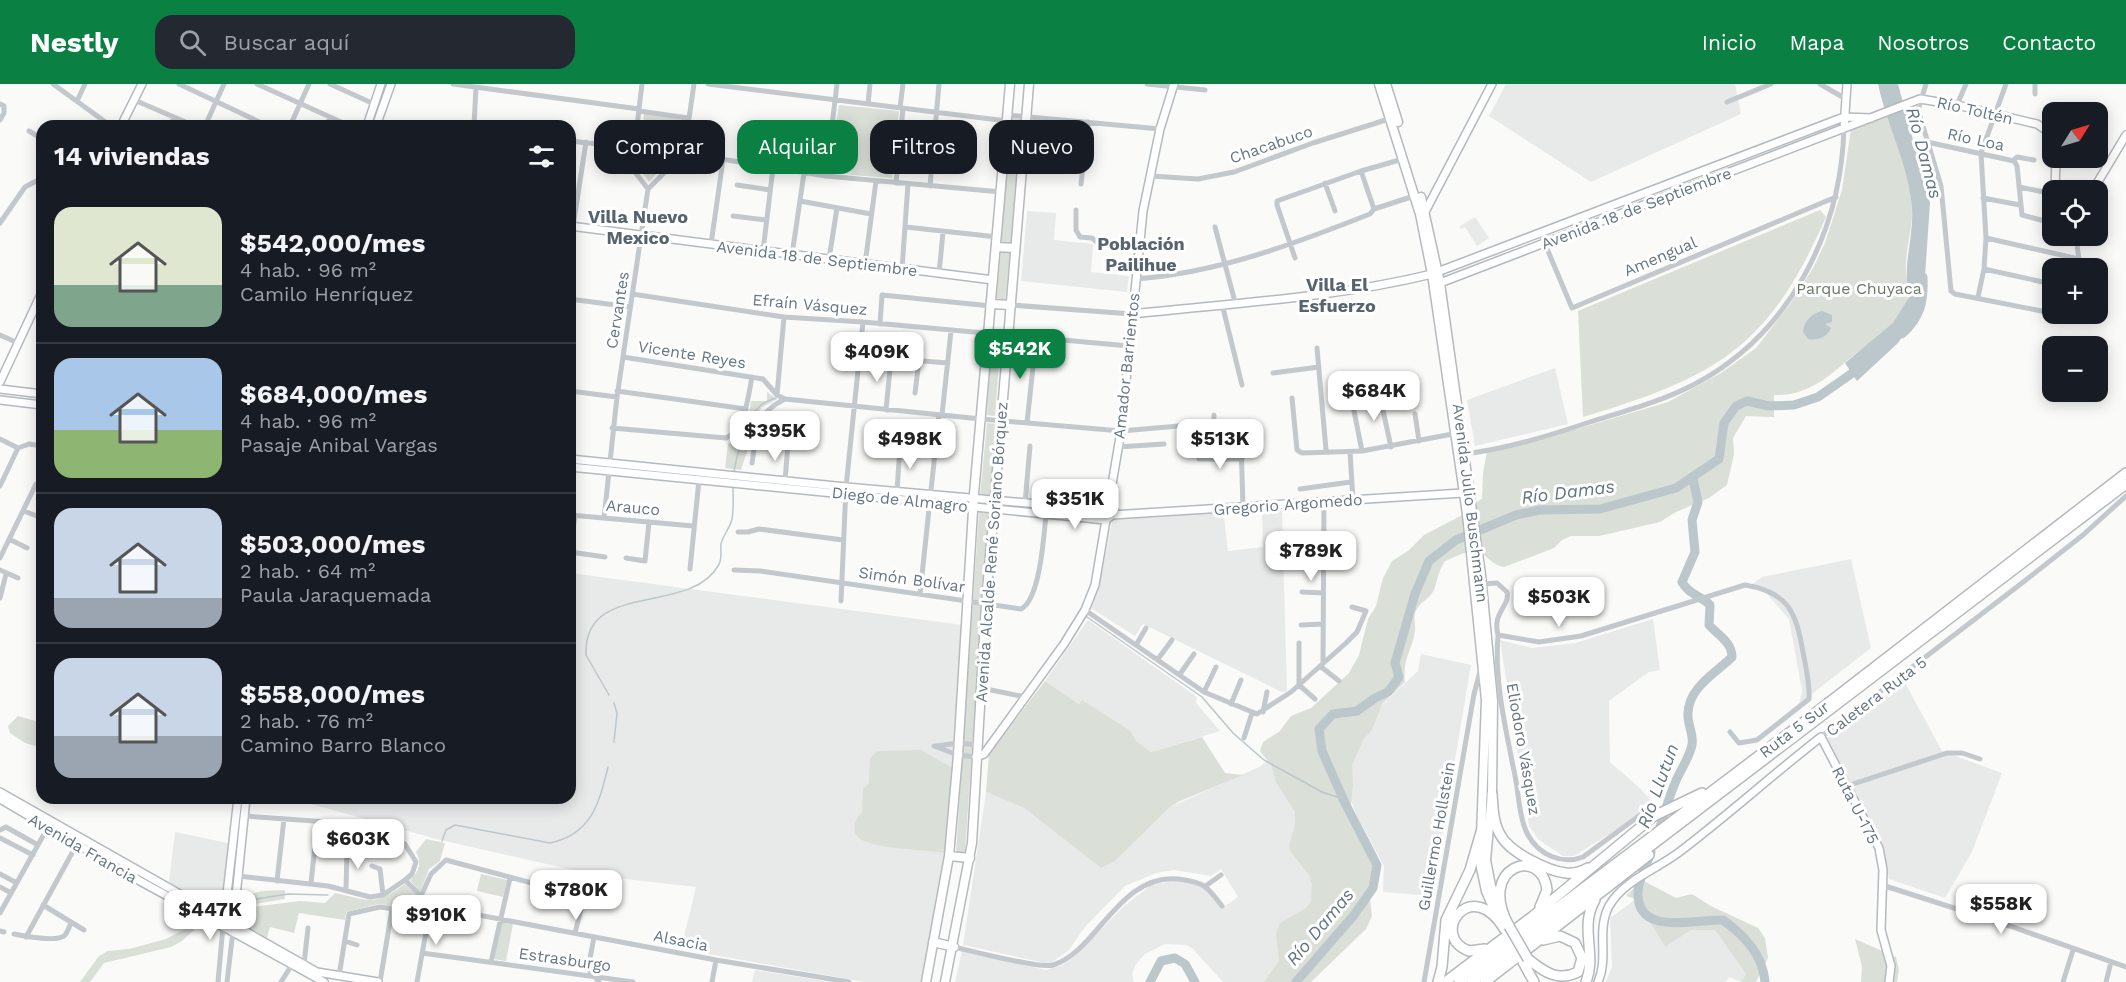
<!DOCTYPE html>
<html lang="es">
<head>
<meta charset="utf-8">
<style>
  body { margin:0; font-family:"Work Sans",sans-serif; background:#242831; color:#f1f3f6; height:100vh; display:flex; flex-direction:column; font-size:22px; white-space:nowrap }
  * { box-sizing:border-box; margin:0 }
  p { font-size:20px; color:#9ea1a6 }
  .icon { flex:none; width:33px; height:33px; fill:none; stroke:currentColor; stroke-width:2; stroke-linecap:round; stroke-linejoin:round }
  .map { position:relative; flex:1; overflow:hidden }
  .details { position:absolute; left:36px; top:36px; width:540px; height:684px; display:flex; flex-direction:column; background:#171b24; border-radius:18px; box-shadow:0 3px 15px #0003 }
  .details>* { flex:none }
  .guide { position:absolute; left:594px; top:36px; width:570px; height:54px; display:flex; gap:12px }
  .needle { width:39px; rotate:53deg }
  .tools { position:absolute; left:2042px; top:18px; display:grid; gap:12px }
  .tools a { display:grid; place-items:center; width:66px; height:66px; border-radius:12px; background:#171b24; box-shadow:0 3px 15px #0003; font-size:30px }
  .price { position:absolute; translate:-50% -51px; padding:0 14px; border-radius:12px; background:#fff; color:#222; font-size:20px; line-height:39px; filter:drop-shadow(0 2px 3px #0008) }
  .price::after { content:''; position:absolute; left:50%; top:36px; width:18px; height:14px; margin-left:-9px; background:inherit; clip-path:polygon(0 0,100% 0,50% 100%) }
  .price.on { background:#0b8043; color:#fff }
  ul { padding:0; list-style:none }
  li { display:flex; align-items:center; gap:18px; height:150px; padding:0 18px }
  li+li { border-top:2px solid #363941 }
  li span { display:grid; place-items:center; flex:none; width:168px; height:120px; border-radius:18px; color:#555 }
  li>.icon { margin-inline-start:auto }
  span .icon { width:72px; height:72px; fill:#fffc; stroke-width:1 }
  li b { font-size:26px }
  h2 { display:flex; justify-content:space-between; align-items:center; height:72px; padding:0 18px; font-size:26px }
  .pill { padding:0 21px; border-radius:18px; background:#171b24; box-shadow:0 3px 15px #0003; font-size:21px; line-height:54px }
  .pill.on { background:#0b8043; color:#fff }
  header { display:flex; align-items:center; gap:36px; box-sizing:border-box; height:84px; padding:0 30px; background:#0b8043; color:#fff }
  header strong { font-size:28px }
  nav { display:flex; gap:33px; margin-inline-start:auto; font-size:21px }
  .search { width:420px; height:54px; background:#242831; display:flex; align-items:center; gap:15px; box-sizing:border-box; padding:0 21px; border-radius:18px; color:#9ea1a6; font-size:22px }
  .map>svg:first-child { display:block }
  .built { fill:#e8e9e9 }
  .green { fill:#dadfd7 }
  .water { fill:#bbc7cb }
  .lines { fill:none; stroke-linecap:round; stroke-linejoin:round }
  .stream { stroke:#bbc7cb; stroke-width:1.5 }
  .river { stroke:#bbc7cb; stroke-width:9 }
  .secondary-casing { stroke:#b3babf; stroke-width:10 }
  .primary-casing { stroke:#b5babe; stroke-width:11 }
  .highway-casing { stroke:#b4b9bd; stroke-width:12 }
  .street { stroke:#c3c8cc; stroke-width:5 }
  .secondary { stroke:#fff; stroke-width:7 }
  .primary { stroke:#fff; stroke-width:8 }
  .highway { stroke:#fff; stroke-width:9 }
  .highway-bridge-casing { stroke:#b4b9bd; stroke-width:12; stroke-linecap:butt }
  .highway-bridge { stroke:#fff; stroke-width:9 }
  .labels { text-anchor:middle; stroke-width:6; stroke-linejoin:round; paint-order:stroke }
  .street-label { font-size:16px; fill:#657683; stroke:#fff }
  .park-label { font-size:16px; fill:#687a64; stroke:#fff }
  .water-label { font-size:18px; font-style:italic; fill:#60757c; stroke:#fff }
  .neighbourhood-label { font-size:18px; font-weight:bold; fill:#57646e; stroke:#fff }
</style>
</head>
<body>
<header>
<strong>Nestly</strong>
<div class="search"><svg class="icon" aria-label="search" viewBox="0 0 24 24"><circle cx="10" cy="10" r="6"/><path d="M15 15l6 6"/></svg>Buscar aquí</div>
<nav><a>Inicio</a><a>Mapa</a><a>Nosotros</a><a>Contacto</a></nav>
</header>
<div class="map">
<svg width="2126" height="898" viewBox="0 0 2126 898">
  <rect width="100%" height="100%" fill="#fafaf8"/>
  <!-- built -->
  <path class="built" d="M1506,0H1735L1741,30L1591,98L1489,32Z
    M831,73L853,76L851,91L830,87Z
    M1027,127L1056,129L1054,156L1093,160L1091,188L1129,192L1127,208L1021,197Z
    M1475,133L1489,154L1477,162L1465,143L1461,145L1460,142Z
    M1555,284L1568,340L1475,362L1467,316Z
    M1223,425L1228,467L1263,463L1262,427H1282L1287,607L1282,608L1143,540L1135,552L1091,524L1099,502L1113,432Z
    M1851,475L1871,564L1799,620L1802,607L1789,535L1767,510L1751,501L1762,493Z
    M570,489L963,541L946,769L922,898H864L681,865L696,803L599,792L436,755L290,714H570Z
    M1653,535L1660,586L1649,588L1609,617L1610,678L1642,706L1655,722L1574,772H1563L1539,756L1529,742L1500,556L1532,564L1575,559Z
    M1088,536L1197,613L1196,619L1220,647L1151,668L1136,657L1131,647L1083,617L1079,620L1045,597Z
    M1421,570L1471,581L1432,812L1383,808L1384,782L1358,734L1349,712L1350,675L1369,633L1418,587Z
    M1904,597L1942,667L2002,689L1972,768L1945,814L1889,795L1884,763L1827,654Z
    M1306,648L1365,783L1274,898H1223L1193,865L1186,861L1165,860L1145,870L1136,880L1132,890L1134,898H955L962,867L1046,886L1063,881L1074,873L1123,823L1151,801L1174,797L1193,799L1207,804L1221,825L1238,813L1221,785L1211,792L1174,786L1156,789L1125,802L1085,843L1068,867L1052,878L1045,879L963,861L986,708L1024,724L1101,784L1114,778L1170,723L1259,683Z
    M175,748L228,759L222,830L169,798Z
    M1636,815L1665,863L1691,846H1715L1746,890L1741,898L1729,893L1726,898H1606L1612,883L1610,834Z
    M755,886L830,898H752Z"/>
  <!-- green -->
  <path class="green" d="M839,21L899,27L892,94L851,91L853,76L831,73Z
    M644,30L684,36L681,63L649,98L639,84Z
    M1887,31C1898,62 1911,95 1912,128C1912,148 1905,167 1906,187C1907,199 1912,211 1906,222C1893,245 1869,259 1849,275C1826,295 1806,312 1774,311V333L1746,332L1733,354L1734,370L1727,401L1709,414L1676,428L1660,438L1599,452H1571L1562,456L1554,464L1504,483C1490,481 1485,467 1474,467C1465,467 1453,474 1445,477C1439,486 1438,493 1435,503C1432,514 1422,516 1417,525C1412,533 1416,538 1415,547C1412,567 1402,575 1405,598L1382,620L1372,646L1363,656L1352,681L1353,700L1350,730L1371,771L1374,795L1370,815L1372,832L1366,845L1311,898H1264L1279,877L1276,850L1280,839L1305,825L1311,818L1312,800L1309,791L1291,768L1289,761L1295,742V728L1276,698L1271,681L1260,667L1263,658L1280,647L1291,632L1311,624L1349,589L1359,571L1368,535L1376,522L1383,494L1392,477L1408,467L1424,451L1470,427L1473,420L1482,415L1483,389L1487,367L1577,345L1668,318L1721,289L1756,264L1790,220L1813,184L1825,159L1842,106L1851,45Z
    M1009,34L1021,35L1012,159L999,158Z
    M1820,126L1826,133C1769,264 1716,293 1583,333L1578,227Z
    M1001,167L1010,168L1005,218L996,217Z
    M992,254H1001L995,332L987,331Z
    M767,308L777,315L761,324L741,386L725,384L728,360C741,354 750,331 751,317H767Z
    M987,339L996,340L990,413L980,412Z
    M979,428L988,429L965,769L956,768Z
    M1045,597L1079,620L1082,616L1131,647L1136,657L1151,668L1202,653L1225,689L1243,691L1180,717L1170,723L1114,778L1101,784L1024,724L986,708L989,670Z
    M18,632L42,639V664L25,659L10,649L8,642Z
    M921,666L952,684L946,769C926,766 879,765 862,756C850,750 854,736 862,728L863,705L869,699L870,674L877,667Z
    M426,755L445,759L440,777L429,785L420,808L410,796C419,788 422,779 416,768Z
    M481,790L507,796L503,813L477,807Z
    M1642,796L1676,814L1692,810L1711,822L1758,844L1765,854L1768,874L1756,898H1741L1746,890L1715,846H1691L1665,863L1636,815L1626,812Z
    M405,800L427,821L426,826L379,820L346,828L345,836L299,829L294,849L270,843L267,854L242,839L244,824L300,817L325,819L335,809C372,817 373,822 405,800Z
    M285,806V815L247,821L246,811L262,807Z
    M501,837L513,840L506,877L494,875Z
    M193,841L194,846L182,857L171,863L104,879L90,898H80L99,872L108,867L129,865L166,855Z
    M1855,855L1896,873L1899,886L1897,898H1861L1862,883Z"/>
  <!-- water -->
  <path class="water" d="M1878,0H1898L1930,119L1925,192L1920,227L1898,259L1857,297L1845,279L1893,239L1910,212C1901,184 1914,154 1912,125C1909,81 1887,42 1878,0Z
    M1822,227L1832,231V238L1825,240L1831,244C1827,253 1818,257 1808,255L1803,248C1804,237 1811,230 1822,227Z"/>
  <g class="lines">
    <!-- stream -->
    <path class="stream" d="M734,389C735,375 749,332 759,323C763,318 770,316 776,314
      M1087,533L1202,613L1233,649L1264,676L1322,708L1343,715
      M609,611L586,571C583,496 689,532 718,482C723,475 720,468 721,460C723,451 730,444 732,435C734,425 733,413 733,403
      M614,658L617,629L614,619
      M442,757L446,746L455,741L550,759C592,750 599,719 608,683
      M250,816L288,810L328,811"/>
    <!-- river -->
    <path class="river" d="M1902,250C1921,233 1924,217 1923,193
      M1657,752C1663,734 1668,716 1675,699C1680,686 1689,675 1692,661C1694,650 1687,640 1688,629C1689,603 1716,589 1732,573C1732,558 1718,551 1709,541L1710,521C1701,512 1688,510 1682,498L1695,468L1692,436L1698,418L1693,395
      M1651,768C1647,780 1638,796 1638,808C1636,853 1695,835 1723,836C1745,852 1763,871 1765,898
      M1150,898L1161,877L1175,874L1185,880L1195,898
      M1296,898L1354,831L1373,804L1377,781L1345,719L1322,667L1319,645L1333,630L1357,627L1375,614L1388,608L1399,593L1395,579L1415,510L1429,477L1456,456L1516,431L1540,426L1600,425L1676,404L1719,375L1724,339L1736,322L1747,317L1769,322L1794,321L1818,313L1861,283"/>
    <!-- secondary casing -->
    <g class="secondary-casing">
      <path id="secondary" d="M121,42L142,0
        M367,42L381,0
        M376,42L391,0
        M1844,44L1847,0
        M2055,106L2056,74
        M2093,106L2126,51
        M1422,129L1425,128L1492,0
        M570,142L993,196
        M1436,195L1440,199L1920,15L1957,21L2037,40L2052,50
        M1132,230C1232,219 1334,214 1432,190L1844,33L1871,34
        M0,298L42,208
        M0,305L42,310
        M0,316L42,321
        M570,375L846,403L1107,426L1110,428
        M570,383L1106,436L1112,431
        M1112,431L1463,409
        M976,673L984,670L1064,560L1085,526L1095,501L1121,347L1143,127L1160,45L1174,0
        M0,708L317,888L378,898
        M0,715L140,797L324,898
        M224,836L238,714
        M233,842L246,714
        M1598,898C1609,873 1596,847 1609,822C1623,797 1655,786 1678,769C1727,732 1772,691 1821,653L1879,764L1883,786L1881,846L1891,882L1889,898"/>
    </g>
    <!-- primary casing -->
    <g class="primary-casing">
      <path id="primary" d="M1379,0L1420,130L1432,190L1467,430L1486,616L1480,779L1486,807L1497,833
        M1386,0L1398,38
        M1421,113L1440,199L1481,491L1493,617L1492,710L1486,776L1491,802L1501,827
        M996,163L1015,164
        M991,220L1011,221
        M949,772L970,774
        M933,858L954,863
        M926,898L949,772L958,671L974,410L1010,0
        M945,898L972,759L986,520L1029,0"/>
    </g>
    <!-- highway casing -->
    <g class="highway-casing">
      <path id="highway" d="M1492,710C1493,724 1493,739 1501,752C1510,768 1547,787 1566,789C1574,790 1581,788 1588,784
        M1509,842C1476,782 1542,761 1547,806L1540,823
        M1485,865L1469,867C1428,852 1471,789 1505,846
        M1528,875C1544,888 1558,898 1578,888L1582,874L1575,859L1560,852L1543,856
        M1523,878L1534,898
        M1438,898L1442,883L1446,836L1470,786L1481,748
        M1445,898L1533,832L1654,732L1702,709
        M1459,898L1801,640L2126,389
        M1472,898L2126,400
        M1485,898L1649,771
        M1586,898C1597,870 1579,843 1595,816"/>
    </g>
    <!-- street -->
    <path class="street" d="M53,0L111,42
      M179,0L268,42
      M257,0L350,42
      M330,0L374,20
      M453,0L639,25
      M708,0L1007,37
      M1147,0L1205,6
      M1820,0L1846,15
      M1926,0L1918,26L1941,102L1951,207L1955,210L2052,229
      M2035,0V10
      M134,16L195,42
      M77,17L85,0
      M1727,18L1771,0
      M0,20L4,22V29L0,36
      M868,20L870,0
      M1957,21L1966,0
      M900,24L903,0
      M639,27L688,34
      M1007,31L1160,45
      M170,42L174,33
      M205,42L224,0
      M290,42L309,0
      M326,42L330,33
      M474,42L476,3
      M29,47L42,55
      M570,57L635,64
      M1927,58L2014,77L2017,82L2022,131L2052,139
      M615,62L648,105
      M684,69L826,92L1001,108
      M2013,77L2017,73L2034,76
      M761,82L766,43
      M632,84L642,0
      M793,87L799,45
      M1361,87L1374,125
      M826,92L837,0
      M1151,92L1198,95L1234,88L1313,59L1392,34
      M896,99L903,24
      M1325,99L1335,127
      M1081,100L1088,38
      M737,101L770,106
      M930,102L939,0
      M2019,103L2044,108
      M1983,114L2020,121
      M800,117L871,130
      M1076,126V146L1080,153L1092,154L1098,159L1139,164
      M733,132L767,136
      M0,139L25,103L42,94
      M906,143L997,153
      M1215,143L1235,218
      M1540,148L1572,224L1836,113
      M2076,152L2080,184
      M1986,154L2079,175
      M711,160L723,76
      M570,162L586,58
      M763,167L773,84
      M792,171L804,89
      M1295,174L1277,121V117L1361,87L1403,75
      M829,175L837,124
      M865,180L876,97
      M902,185L908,100
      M1984,185L2052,200
      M939,190L943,148
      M1135,195C1217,189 1294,160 1370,130L1374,125L1414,112
      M632,210L784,233L863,238L1129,262
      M1978,213L1984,185L1986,154L1981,69L2006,0
      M570,215L630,223
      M1222,220L1242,301
      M1011,221L1132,230
      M2056,230L2080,235L2085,230
      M880,240L882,211L991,222
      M0,251L18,259
      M1317,264L1326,366
      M859,272L948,279
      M623,273L763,295L777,311L785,315L981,335L1121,347L1179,342
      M1273,289L1319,283
      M570,307L617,313
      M617,307L746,325
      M1350,307L1362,367
      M1379,308L1391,363
      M915,309L919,277
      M777,311L784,233
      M1292,314L1297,366L1302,369L1362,367L1458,349
      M886,326L891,275
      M1415,330L1419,357
      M942,331L951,247
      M1214,331L1213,359L1241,358L1243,423
      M1027,339L1036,255
      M612,344L726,354C746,344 748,312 752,293
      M0,355L18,364L29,360L42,362
      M1118,363L1164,360
      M1350,368L1353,416
      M1463,370C1504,366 1551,351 1590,338C1625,327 1660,318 1693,301C1789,251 1841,149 1844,44
      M1199,375H1242
      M752,379C757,348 754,330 785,315
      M785,397L788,360
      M0,402L18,364
      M1300,405L1351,398
      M897,407L900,362
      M1025,419L1030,362
      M24,427L42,434
      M570,431L693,442
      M604,434L617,313L648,105L684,69L694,0
      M738,448H748L759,445L843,456
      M1305,452L1336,450
      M9,455L27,464
      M570,468L575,431
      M570,468L605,473
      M0,474L36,400L42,397
      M626,474L645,477L649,438
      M1323,480H1340
      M690,485L699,396
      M0,486L18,494
      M734,486L760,487L1021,525C1040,516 1044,451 1046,430
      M1481,500L1497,499L1507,508C1510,523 1492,528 1498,551L1539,558L1581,552L1745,501C1789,508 1796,529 1803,568C1806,584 1810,599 1809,615L1757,656L1739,659L1730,648
      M1302,508L1323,509
      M920,510L939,331
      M0,514L6,490
      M841,517L846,403L863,238
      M1085,526L1204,608L1257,630L1291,608L1346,559L1357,548L1366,527L1352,523
      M1301,541L1323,540
      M1498,551C1494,600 1507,650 1516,697C1519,715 1520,736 1528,751C1539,771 1562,781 1583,773L1643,729
      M1299,559V601L1315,615
      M1136,561L1146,544
      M1158,575L1172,556
      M1323,579L1324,418
      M1320,582L1339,597
      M1180,590L1194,570
      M981,604L1025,613
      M1204,608L1216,583
      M1231,620L1241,596
      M1263,628L1267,608
      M1821,653L2022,499L2083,451L2126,412
      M1244,654L1252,629
      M934,662L958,671L976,673
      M936,662L959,659L977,661
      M1847,702L1947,669H1962L1980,675
      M245,732L328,738L405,760L416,778L412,790L405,796L431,822L716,876L849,898
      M0,746L6,743L38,761
      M0,754L33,771
      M372,782L380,785L383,811
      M0,790L17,799
      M238,792L328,802L370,813L383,811L405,796
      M277,797L284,735
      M311,799L315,761
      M1207,801L1221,791
      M1882,801L2010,842L2126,883
      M0,803L11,809
      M346,806L347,765
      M421,812L431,790L446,776L584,813L575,849
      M584,813L589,801
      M43,821L84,846
      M0,829L48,743
      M0,847L4,848
      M14,850C23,852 56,858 64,852C67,850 69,843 71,839
      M26,853L77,760
      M594,853L588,885L599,898
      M345,857L357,861
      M954,863C972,867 1040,885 1053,881C1097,868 1119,789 1178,795C1204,798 1207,802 1222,822
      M422,869L633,898
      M491,878L510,794
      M304,880L308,844
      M339,892L349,830L380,823L429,830
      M218,898L223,842
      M227,898L233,847
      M281,898L293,879
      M380,898L392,825
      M417,898L430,826
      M712,898L716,876
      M1424,898L1474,610L1481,584
      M2063,898L2073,866
      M2106,898L2111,878"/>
    <!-- secondary -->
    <use href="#secondary" class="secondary"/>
    <!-- primary -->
    <use href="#primary" class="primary"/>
    <!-- highway -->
    <use href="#highway" class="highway"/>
    <!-- highway-bridge casing -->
    <g class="highway-bridge-casing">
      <path id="highway-bridge" d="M1509,842L1528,875"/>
    </g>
    <!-- highway-bridge -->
    <use href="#highway-bridge" class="highway-bridge"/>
  </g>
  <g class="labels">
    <!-- street labels -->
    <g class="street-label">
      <text transform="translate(1975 26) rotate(13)" y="6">Río Toltén</text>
      <text transform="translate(1976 55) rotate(12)" y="6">Río Loa</text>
      <text transform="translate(1271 60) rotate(-19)" y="6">Chacabuco</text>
      <text transform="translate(1636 124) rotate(-21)" y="6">Avenida 18 de Septiembre</text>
      <text transform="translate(1660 172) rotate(-23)" y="6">Amengual</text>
      <text transform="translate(817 174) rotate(7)" y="6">Avenida 18 de Septiembre</text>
      <text transform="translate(810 220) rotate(5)" y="6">Efraín Vásquez</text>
      <text transform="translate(617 226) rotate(-81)" y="6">Cervantes</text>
      <text transform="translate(692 270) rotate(9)" y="6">Vicente Reyes</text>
      <text transform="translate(1126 282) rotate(-84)" y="6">Amador Barrientos</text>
      <text transform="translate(900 415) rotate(6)" y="6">Diego de Almagro</text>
      <text transform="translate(1471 419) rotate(83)" y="6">Avenida Julio Buschmann</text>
      <text transform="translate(1288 420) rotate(-4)" y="6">Gregorio Argomedo</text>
      <text transform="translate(633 423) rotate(5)" y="6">Arauco</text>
      <text transform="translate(991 468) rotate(-86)" y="6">Avenida Alcalde René Soriano Bórquez</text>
      <text transform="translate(912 495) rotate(8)" y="6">Simón Bolívar</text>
      <text transform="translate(1876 612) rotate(-37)" y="6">Caletera Ruta 5</text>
      <text transform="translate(1794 645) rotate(-37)" y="6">Ruta 5 Sur</text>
      <text transform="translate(1524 665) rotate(80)" y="6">Eliodoro Vásquez</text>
      <text transform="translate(1856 721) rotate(63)" y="6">Ruta U-175</text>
      <text transform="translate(1436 752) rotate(-80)" y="6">Guillermo Hollstein</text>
      <text transform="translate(83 764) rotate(30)" y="6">Avenida Francia</text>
      <text transform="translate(681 856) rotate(11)" y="6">Alsacia</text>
      <text transform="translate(565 875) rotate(8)" y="6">Estrasburgo</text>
    </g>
    <!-- park labels -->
    <g class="park-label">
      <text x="1859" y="210">Parque Chuyaca</text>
    </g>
    <!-- water labels -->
    <g class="water-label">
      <text transform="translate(1924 69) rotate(75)" y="6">Río Damas</text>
      <text transform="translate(1568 408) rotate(-7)" y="6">Río Damas</text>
      <text transform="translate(1658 702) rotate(-70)" y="6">Río Llutun</text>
      <text transform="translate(1320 843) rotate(-50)" y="6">Río Damas</text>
    </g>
    <!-- neighbourhood labels -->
    <g class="neighbourhood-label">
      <text x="638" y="139">Villa Nuevo<tspan x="638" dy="21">Mexico</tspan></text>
      <text x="1141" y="166">Población<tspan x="1141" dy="21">Pailihue</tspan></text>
      <text x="1337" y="207">Villa El<tspan x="1337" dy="21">Esfuerzo</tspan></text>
    </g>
  </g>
</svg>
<div class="tools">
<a><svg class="needle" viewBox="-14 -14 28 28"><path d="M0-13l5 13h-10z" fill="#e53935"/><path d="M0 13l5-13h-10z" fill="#9ea1a6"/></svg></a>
<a><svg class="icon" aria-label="locate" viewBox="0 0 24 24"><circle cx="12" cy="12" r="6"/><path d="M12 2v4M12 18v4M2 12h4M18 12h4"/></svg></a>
<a>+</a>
<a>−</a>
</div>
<b class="price on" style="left:1020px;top:296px">$542K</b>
<b class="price" style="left:877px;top:299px">$409K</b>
<b class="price" style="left:1374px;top:338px">$684K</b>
<b class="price" style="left:775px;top:378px">$395K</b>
<b class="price" style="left:910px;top:386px">$498K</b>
<b class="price" style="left:1220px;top:386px">$513K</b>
<b class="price" style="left:1075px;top:446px">$351K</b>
<b class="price" style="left:1311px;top:498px">$789K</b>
<b class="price" style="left:1559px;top:544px">$503K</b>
<b class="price" style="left:358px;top:786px">$603K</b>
<b class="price" style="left:576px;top:837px">$780K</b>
<b class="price" style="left:2001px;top:851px">$558K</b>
<b class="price" style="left:210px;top:857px">$447K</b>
<b class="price" style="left:436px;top:862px">$910K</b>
<div class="guide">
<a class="pill">Comprar</a>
<a class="pill on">Alquilar</a>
<a class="pill">Filtros</a>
<a class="pill">Nuevo</a>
</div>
<section class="details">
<h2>14 viviendas<svg class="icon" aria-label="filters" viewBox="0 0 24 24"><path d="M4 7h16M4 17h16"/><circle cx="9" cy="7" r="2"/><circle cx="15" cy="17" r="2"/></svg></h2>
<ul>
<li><span style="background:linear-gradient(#dfe7d0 65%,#7fa58c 0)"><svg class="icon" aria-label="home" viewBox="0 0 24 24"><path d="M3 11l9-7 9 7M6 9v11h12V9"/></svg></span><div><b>$542,000/mes</b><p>4 hab. · 96 m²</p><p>Camilo Henríquez</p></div></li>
<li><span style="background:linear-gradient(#a9c7e8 60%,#8fb573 0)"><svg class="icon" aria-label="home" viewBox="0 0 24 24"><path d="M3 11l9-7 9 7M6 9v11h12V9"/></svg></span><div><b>$684,000/mes</b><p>4 hab. · 96 m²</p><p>Pasaje Anibal Vargas</p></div></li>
<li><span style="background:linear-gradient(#c9d6e8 75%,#9aa5b1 0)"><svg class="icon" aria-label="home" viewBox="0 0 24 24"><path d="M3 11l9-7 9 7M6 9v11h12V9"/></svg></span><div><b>$503,000/mes</b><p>2 hab. · 64 m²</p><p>Paula Jaraquemada</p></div></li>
<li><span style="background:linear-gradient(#c9d6e8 65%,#9aa5b1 0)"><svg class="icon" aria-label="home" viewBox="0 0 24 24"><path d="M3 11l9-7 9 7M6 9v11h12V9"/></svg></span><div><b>$558,000/mes</b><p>2 hab. · 76 m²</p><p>Camino Barro Blanco</p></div></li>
</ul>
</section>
</div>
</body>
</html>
